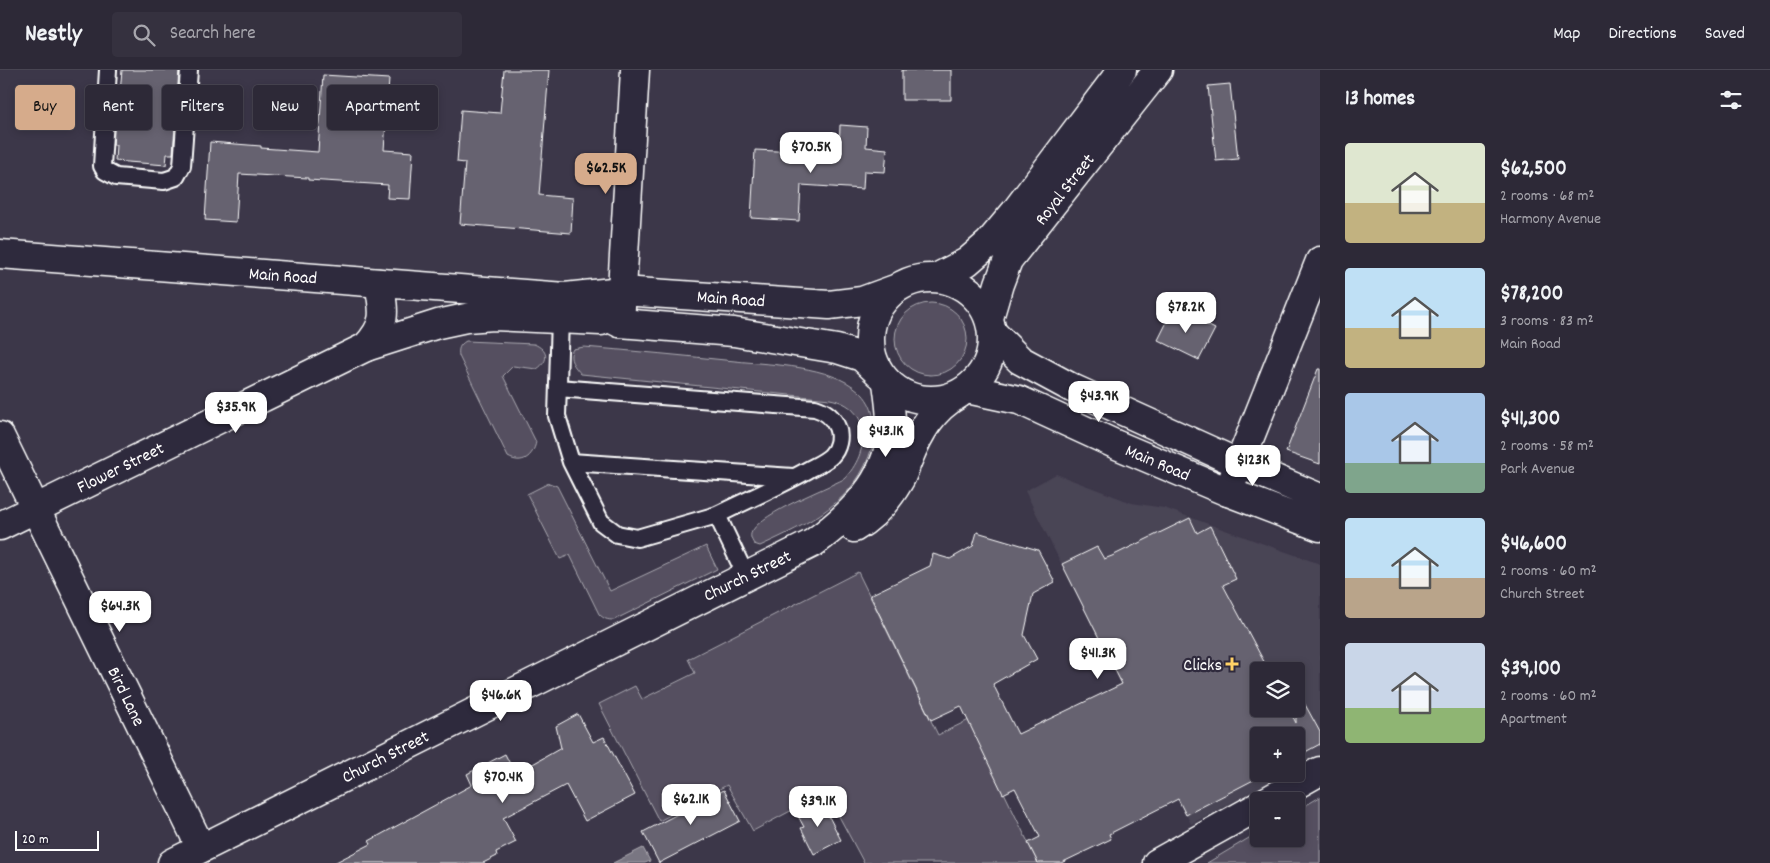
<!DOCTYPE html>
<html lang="en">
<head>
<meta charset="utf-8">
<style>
  body { margin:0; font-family:Dekko,sans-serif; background:#35313f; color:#f1f3f6; height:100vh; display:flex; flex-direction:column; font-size:19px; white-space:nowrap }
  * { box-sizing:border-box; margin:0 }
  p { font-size:16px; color:#a7a6ad }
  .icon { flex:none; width:28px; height:28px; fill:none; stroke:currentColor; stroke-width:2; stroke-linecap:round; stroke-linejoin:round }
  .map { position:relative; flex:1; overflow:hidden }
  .details { display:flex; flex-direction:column; background:#2d2937; width:450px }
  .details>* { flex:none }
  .top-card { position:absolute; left:15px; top:15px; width:475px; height:45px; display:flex; gap:10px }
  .tools { position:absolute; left:1250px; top:592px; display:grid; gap:10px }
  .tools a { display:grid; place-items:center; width:55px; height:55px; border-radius:5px; background:#2d2937; box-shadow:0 2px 8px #0003,0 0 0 1px #484552; font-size:25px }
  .scale { position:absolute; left:15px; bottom:12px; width:84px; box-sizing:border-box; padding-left:5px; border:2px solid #fff; border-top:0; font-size:14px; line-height:18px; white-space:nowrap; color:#fff; -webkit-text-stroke:4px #2f2a3d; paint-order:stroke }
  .price { position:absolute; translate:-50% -42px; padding:0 11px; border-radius:10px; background:#fff; color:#222; font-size:16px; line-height:32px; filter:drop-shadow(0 1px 2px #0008) }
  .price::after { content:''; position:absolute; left:50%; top:30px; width:15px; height:11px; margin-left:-8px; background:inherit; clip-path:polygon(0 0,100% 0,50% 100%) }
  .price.current { background:#d6ab8b; color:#111 }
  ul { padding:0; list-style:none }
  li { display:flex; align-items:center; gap:15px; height:125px; padding:0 25px }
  li span { display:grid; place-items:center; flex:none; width:140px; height:100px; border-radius:5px; color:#555 }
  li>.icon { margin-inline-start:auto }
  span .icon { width:60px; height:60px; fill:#fffc; stroke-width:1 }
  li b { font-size:21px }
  h2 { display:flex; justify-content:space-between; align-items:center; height:60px; padding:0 25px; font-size:21px }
  .chip { padding:0 18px; border-radius:5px; background:#2d2937; box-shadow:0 2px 8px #0003,0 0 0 1px #484552; font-size:18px; line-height:45px }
  .chip.current { background:#d6ab8b; color:#111 }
  header { display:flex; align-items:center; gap:30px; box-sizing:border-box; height:70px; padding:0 25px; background:#2d2937; border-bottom:1px solid #484552 }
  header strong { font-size:24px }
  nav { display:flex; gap:28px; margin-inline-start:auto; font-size:18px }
  .search { width:350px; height:45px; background:#35313f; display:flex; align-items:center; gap:12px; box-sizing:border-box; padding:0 18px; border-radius:5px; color:#a7a6ad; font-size:19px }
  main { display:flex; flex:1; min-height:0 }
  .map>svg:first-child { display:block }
  .built { fill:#494455; fill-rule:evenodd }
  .green { fill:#555060; stroke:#aaa8b0 }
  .water { fill:#797682; stroke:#afadb4 }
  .building { fill:#666270; stroke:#fff }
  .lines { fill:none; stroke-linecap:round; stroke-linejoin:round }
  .lane-casing { stroke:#fff; stroke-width:20 }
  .street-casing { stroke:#fff; stroke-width:31 }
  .secondary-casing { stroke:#fff; stroke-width:31 }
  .primary-casing { stroke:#fff; stroke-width:31 }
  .lane { stroke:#2f2a3d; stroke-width:16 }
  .street { stroke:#2f2a3d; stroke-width:28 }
  .secondary { stroke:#2f2a3d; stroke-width:28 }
  .primary { stroke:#2f2a3d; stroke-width:28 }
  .poi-dot { fill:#ffd166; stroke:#2f2a3d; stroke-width:2 }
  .labels { text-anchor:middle; stroke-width:4.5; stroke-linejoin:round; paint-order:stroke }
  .street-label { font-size:18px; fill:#fff; stroke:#2f2a3d }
  .poi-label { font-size:18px; fill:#fff; stroke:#2f2a3d; text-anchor:end }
</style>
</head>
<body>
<header>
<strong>Nestly</strong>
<div class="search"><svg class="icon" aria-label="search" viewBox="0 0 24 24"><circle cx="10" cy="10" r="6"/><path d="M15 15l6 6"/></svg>Search here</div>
<nav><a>Map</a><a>Directions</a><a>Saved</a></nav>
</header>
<main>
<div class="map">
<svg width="1320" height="793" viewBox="0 0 1320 793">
  <rect width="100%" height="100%" fill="#3c3749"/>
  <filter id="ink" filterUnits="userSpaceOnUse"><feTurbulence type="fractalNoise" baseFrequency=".02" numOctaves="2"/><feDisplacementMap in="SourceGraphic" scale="10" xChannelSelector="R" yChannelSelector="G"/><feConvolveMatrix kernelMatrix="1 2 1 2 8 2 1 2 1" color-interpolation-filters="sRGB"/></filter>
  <g filter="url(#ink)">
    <!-- built -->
    <path class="built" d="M1056,404L1132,433L1164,438L1320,494V685L1296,698V666H1259V704H1285L1191,754L1025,421ZM1259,601H1296V639H1259Z"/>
    <!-- green -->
    <path class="green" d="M895 269a36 36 0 1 1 72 0a36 36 0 1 1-72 0Z
      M466,271L534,274C548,280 550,290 537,299L513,296L503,306L536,372C533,387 522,395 508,387L459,286C458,279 459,275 466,271Z
      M584,277C635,281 685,286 735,291C773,295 829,295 859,321C875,335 877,357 872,377C857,431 808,454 760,476L754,474C751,469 749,465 753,460C763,443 824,419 844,409C870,383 873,337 830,329L581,304C575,297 567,289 573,279Z
      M549,413L557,416L610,521L706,476L717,499L614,550C607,550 604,549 599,544L570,485L560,489L527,424Z
      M858,502L938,665L969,650L1038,793H864L826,722L753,761L727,715L659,751L599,634L635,616L642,629L695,603L688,589Z
      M1320,727V793H1207L1259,762V769H1296V741Z"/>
    <!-- water -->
    <path class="water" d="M643,778L650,791L645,793H613Z"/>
    <!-- building -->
    <path class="building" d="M122,0H179L173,84H167L166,95L115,91L116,75H113L116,35H119Z
      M504,0H549L539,125L573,128L571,163L460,154L465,93L457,92L461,40L500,43Z
      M902,0H951V30H902Z
      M323,5L389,9L384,80L413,82L410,129L387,128L388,115L308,110V108L239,104L236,152L205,150L210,72L261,76V78L318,82Z
      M1230,14L1238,89L1216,91L1208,16Z
      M840,55L867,57L866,77L887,79L885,102L864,101L863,119L801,115L799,151L751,148L755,80L839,84Z
      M1174,238L1215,259L1199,290L1158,270Z
      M1318,299H1320V394L1286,382Z
      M1190,448L1197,463L1210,456L1236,509L1223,515L1269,601H1259V639H1289L1296,653V618L1320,662V674L1296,687V666H1259V704H1265L1186,745L1178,729L1109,764L1111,769L1061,793H1038L1028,773L1040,767L1015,718L1003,724L961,636L931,650L870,525L930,496L933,484L950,489L973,476L977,462L1038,480L1055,512L1033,524L1024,565L1037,589L993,614L1018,664L1122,614L1062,494L1097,477L1104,489L1112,486Z
      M578,644L593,672L604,667L635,725L585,751L566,715L503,748L516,772L496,782L497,786L483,793H334L371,774L369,771L472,715L467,704L505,684L515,704L561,678L556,656Z
      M724,720L740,751L659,793L643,762Z
      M821,731L841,770L814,784L801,758L804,757L797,744Z"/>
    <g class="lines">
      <!-- lane casing -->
      <g class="lane-casing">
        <path id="lane" d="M108,0L102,96L105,101L116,107L164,111L176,107L182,96L189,0
          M560,248L557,346L571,392L601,452L617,464L637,468L717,445L746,506
          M558,318L815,338C825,341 833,347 837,357C841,367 838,379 831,386C825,392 815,396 808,400C778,417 747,430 717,445
          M571,392L793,407"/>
      </g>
      <!-- street casing -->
      <g class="street-casing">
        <path id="street" d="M620,253L635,0
          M0,366L201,778
          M1228,422L1320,191
          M0,456L366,277C388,254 384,241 379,213
          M854,458C873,447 888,430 899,411C903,405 905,397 908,390C919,363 932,339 959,324
          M1267,731L1320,701
          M172,793L813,473C850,446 888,411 891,362C892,345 889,329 887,312
          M1157,793L1259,736"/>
      </g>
      <!-- secondary casing -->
      <g class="secondary-casing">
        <path id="secondary" d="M992,262L1020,290L1072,318L1240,394L1320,428
          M967,319L1019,330L1117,375L1228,422L1320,457"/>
      </g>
      <!-- primary casing -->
      <g class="primary-casing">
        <path id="primary" d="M0,184L565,227L622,221L829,235L862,231L895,219
          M870 269a61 61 0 1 1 122 0a61 61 0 1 1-122 0Z
          M936,208L967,192L989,173L1015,142L1122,0
          M565,227L620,253L734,262L837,279L862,287L880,304
          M989,248L999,214L1008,190L1158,0
          M366,277L438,254L466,248L494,246L601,251"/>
      </g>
      <!-- lane -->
      <use href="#lane" class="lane"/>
      <!-- street -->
      <use href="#street" class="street"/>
      <!-- secondary -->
      <use href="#secondary" class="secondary"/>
      <!-- primary -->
      <use href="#primary" class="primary"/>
    </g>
  </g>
  <!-- markers -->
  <path class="poi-dot" d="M1229.5 586.5h5v5h5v5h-5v5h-5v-5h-5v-5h5z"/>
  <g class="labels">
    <!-- street labels -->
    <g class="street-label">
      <text transform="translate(1064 119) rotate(-52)" y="6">Royal Street</text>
      <text transform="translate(283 205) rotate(4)" y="6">Main Road</text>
      <text transform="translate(731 228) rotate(4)" y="6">Main Road</text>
      <text transform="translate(1158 392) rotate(23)" y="6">Main Road</text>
      <text transform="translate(120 397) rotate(-26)" y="6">Flower Street</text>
      <text transform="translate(747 505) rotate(-26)" y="6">Church Street</text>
      <text transform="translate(127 626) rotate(64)" y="6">Bird Lane</text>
      <text transform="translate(385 686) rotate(-27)" y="6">Church Street</text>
    </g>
    <!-- poi labels -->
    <g class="poi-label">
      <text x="1222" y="600">Clicks</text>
    </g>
  </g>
</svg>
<div class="tools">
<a><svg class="icon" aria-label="layers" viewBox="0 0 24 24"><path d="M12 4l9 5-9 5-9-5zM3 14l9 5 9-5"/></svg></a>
<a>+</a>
<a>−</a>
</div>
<div class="scale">20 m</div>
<b class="price" style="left:811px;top:104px">$70.5K</b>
<b class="price current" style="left:606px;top:125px">$62.5K</b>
<b class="price" style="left:1186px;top:264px">$78.2K</b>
<b class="price" style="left:1099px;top:353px">$43.9K</b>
<b class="price" style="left:236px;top:364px">$35.9K</b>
<b class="price" style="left:886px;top:388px">$43.1K</b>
<b class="price" style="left:1253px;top:417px">$123K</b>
<b class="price" style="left:120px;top:563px">$64.3K</b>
<b class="price" style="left:1098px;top:610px">$41.3K</b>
<b class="price" style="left:501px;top:652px">$46.6K</b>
<b class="price" style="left:503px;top:734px">$70.4K</b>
<b class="price" style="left:691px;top:756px">$62.1K</b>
<b class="price" style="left:818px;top:758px">$39.1K</b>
<div class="top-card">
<a class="chip current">Buy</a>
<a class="chip">Rent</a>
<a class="chip">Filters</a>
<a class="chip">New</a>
<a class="chip">Apartment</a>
</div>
</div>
<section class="details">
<h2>13 homes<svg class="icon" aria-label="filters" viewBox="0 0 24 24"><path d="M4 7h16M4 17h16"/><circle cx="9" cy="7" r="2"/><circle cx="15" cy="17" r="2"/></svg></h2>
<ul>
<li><span style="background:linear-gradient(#dfe7d0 60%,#c2b280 0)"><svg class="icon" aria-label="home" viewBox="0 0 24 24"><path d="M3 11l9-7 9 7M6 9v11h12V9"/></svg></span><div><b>$62,500</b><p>2 rooms · 68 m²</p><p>Harmony Avenue</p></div></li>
<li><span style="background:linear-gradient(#bfe0f5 60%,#c2b280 0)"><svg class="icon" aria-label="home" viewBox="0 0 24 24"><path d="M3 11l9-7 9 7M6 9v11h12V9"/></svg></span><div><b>$78,200</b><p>3 rooms · 83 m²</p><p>Main Road</p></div></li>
<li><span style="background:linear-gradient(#a9c7e8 70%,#7fa58c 0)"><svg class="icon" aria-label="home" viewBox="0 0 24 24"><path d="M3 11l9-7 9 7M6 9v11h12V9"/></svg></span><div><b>$41,300</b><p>2 rooms · 58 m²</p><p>Park Avenue</p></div></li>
<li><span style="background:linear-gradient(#bfe0f5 60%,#b9a48a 0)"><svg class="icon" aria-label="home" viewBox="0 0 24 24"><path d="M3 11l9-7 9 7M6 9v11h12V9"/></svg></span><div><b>$46,600</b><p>2 rooms · 60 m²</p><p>Church Street</p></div></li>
<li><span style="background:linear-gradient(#c9d6e8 65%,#8fb573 0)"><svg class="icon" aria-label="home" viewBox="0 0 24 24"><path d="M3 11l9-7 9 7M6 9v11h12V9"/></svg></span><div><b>$39,100</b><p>2 rooms · 60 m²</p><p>Apartment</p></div></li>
</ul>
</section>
</main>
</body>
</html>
